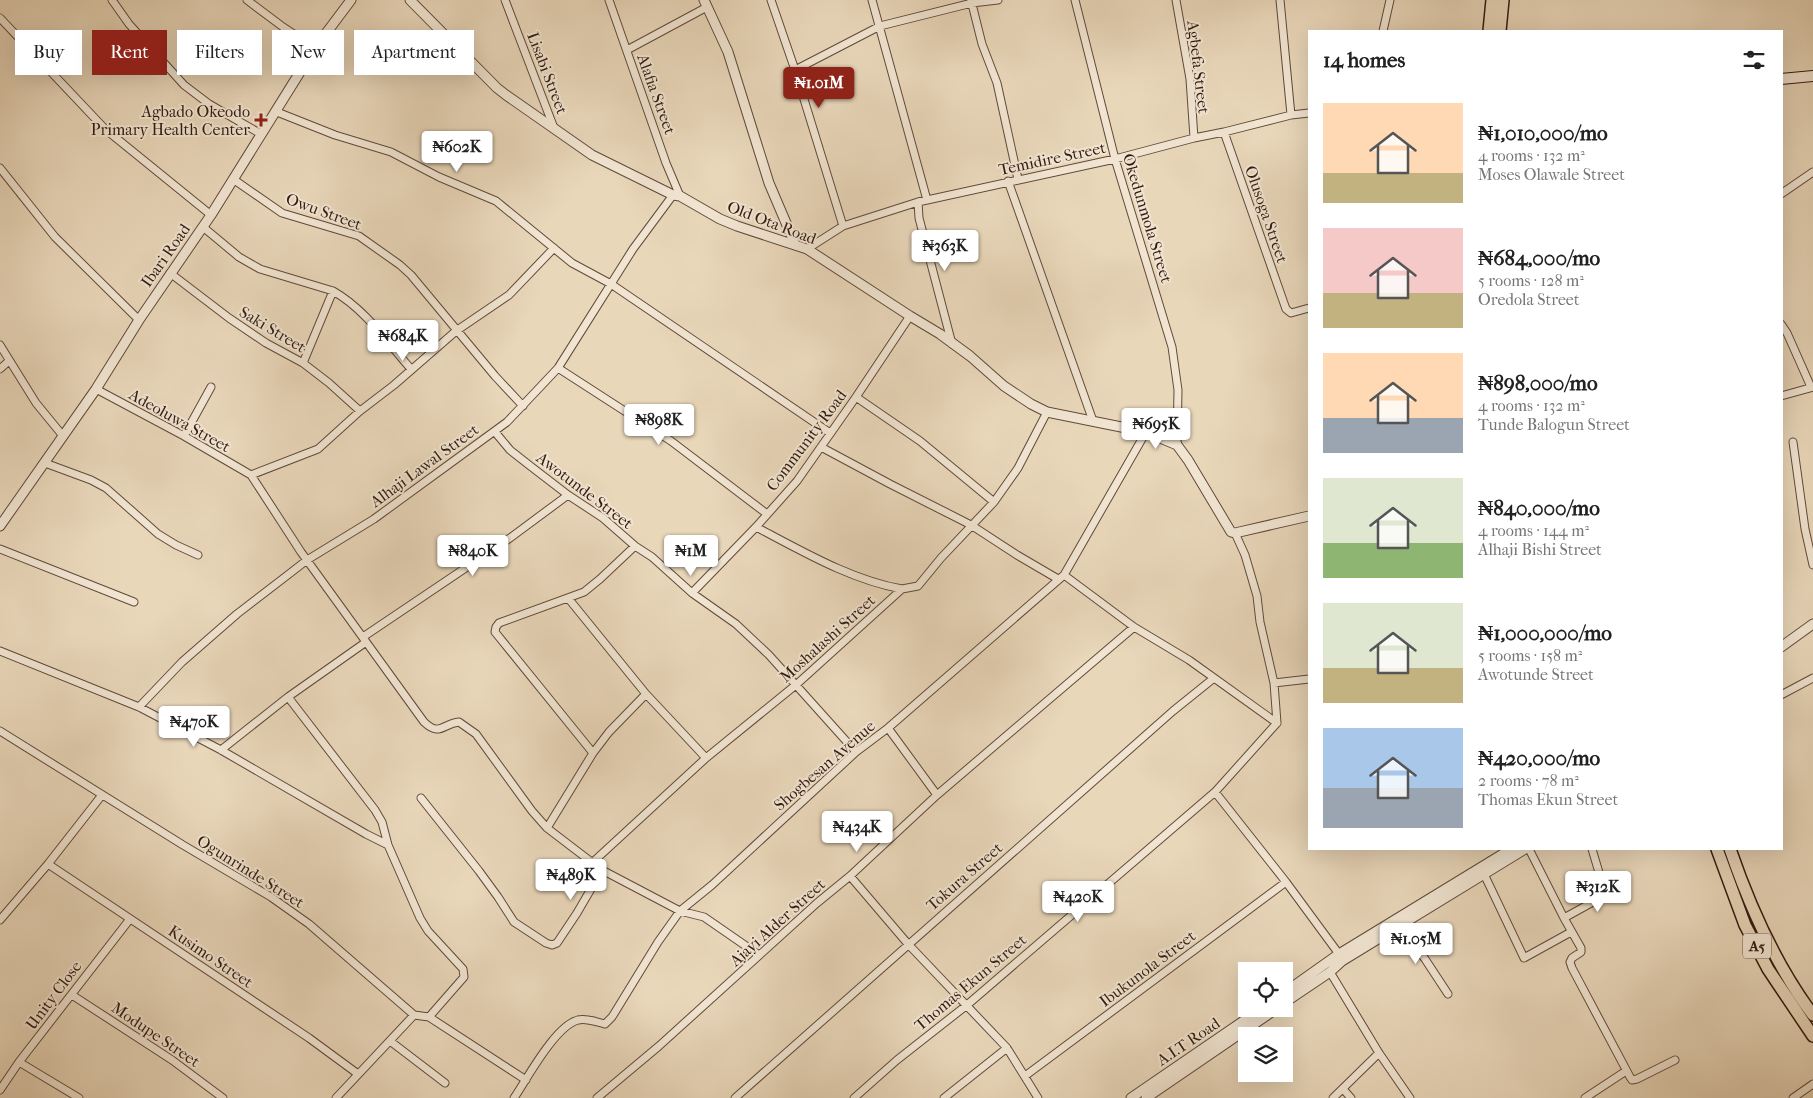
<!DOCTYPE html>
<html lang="en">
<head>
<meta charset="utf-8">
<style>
  body { margin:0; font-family:"IM FELL French Canon",serif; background:#f6f6f6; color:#222; height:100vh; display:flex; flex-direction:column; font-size:19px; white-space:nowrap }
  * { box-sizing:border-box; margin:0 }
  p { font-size:16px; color:#767676 }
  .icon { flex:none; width:28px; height:28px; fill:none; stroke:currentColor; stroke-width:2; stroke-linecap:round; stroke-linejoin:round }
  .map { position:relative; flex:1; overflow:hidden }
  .panel { position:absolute; left:1308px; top:30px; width:475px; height:820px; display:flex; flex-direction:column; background:#fff; border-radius:0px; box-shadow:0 5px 20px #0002 }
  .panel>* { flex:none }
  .top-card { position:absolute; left:15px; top:30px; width:475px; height:45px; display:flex; gap:10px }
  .fabs { position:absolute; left:1238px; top:962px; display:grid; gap:10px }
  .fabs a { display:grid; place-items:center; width:55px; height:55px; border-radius:0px; background:#fff; box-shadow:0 5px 20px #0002; font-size:25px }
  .price { position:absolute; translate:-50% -42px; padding:0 11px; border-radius:5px; background:#fff; color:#222; font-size:16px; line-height:32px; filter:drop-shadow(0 1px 2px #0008) }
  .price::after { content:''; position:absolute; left:50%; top:30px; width:15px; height:11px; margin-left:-8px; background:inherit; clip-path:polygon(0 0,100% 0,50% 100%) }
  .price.active { background:#8f2418; color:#fff }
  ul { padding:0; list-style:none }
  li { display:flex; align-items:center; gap:15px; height:125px; padding:0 15px }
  li span { display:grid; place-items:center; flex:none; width:140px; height:100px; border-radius:0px; color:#555 }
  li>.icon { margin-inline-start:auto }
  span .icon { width:60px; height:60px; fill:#fffc; stroke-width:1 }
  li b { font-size:21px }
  h2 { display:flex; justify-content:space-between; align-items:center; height:60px; padding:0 15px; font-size:21px }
  .chip { padding:0 18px; border-radius:0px; background:#fff; box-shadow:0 5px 20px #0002; font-size:18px; line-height:45px }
  .chip.active { background:#8f2418; color:#fff }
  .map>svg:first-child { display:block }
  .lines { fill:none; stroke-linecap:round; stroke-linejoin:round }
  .minor-casing { stroke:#60493a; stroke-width:9 }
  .tertiary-casing { stroke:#60493a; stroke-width:11 }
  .secondary-casing { stroke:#321a10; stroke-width:12 }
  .trunk-casing { stroke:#321a10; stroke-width:14 }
  .minor { stroke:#f1e5d2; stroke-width:7 }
  .tertiary { stroke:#f1e5d2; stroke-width:9 }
  .secondary { stroke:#f1e5d2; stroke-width:10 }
  .trunk { stroke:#e9d7ba; stroke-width:11 }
  .poi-dot { fill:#8f2418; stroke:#f1e5d2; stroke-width:2 }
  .labels { text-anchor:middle; stroke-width:4; stroke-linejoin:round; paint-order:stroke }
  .shield { fill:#f1e5d2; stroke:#6b574a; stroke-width:1 }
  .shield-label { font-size:15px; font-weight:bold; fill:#321a10 }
  .street-label { font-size:16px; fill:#321a10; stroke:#f1e5d2 }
  .poi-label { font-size:16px; fill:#321a10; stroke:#f1e5d2; text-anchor:end }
</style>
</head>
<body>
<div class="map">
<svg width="1813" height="1098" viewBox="0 0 1813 1098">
  <rect width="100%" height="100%" fill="#e9d7ba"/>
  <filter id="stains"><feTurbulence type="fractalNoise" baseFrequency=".004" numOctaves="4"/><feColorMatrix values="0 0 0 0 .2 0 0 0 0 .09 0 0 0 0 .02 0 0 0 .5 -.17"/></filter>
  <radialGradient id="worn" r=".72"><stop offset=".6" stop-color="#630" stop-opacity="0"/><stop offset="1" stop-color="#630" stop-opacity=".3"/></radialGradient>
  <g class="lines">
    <!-- minor casing -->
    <g class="minor-casing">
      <path id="minor" d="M112,0L129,24L184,85L209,104L261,134
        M247,0L283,27L315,48
        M505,0L554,128
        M609,0L666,163L680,196
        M771,0L795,70L843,226
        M872,0L927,200
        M971,0L982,44L997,83L1018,179
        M1075,0L1115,159L1172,347L1178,390L1177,445
        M1176,0L1190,79L1194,138
        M1280,0L1291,115
        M0,18L105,129L211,215
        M1383,31L1390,0
        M627,50L707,7
        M795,70L880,26L972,3L998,0
        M277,112L335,135L391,152L439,177L496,201L572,263L611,284L830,433
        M1224,132L1286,309L1291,313L1309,308
        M0,168L55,237L139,320
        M233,179L282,213L359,236L400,265L411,275L495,376L523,406
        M1008,181L1093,421
        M1781,194L1813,172
        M918,202L919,218L952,344
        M203,227L239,257L260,269L333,291C365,309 387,342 411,369
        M807,249L843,226L918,202L1115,159L1194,138L1224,132L1291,115L1309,113
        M170,273L229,318L266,343L303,363L329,383L360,411
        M1781,324L1787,333L1811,387
        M0,345L36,403L63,436
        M303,363L333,291
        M558,368L671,441L767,514
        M0,369L9,361
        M96,389L184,436L251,475L301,552L424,722C440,737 442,724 459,722L476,734L532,811L547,828L602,870L680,911L704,917L759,955
        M1781,396L1813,387
        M856,397L920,441L994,502
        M495,432L510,450L529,465L568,495L603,518L635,546L652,557L692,593L736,624L769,655L856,752
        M184,436L211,387
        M1793,442L1805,529L1813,565
        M821,447L890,484L971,525L1017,555L1058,579
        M45,463L91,480L106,488L158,534L176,545L198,555
        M251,475L318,449L360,411L394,385L456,331L509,295L554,248
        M756,527C802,551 851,580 902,589
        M1235,533L1245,555L1257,596L1260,622L1274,683L1277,723
        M0,549L134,602
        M1064,575L1134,627L1189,660L1277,723
        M692,593L756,527L797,481L856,397L910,316
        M568,598L646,694L706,758
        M363,637L510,538L568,495
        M0,651L139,707L221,750L366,834L388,845
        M1274,683L1309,679
        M1781,695L1813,678
        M288,697L375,810L382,822L388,845L420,918L428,931L463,969L464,977L429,1017
        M139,707L182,662L237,614L289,574L307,560L374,519L507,422L558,368L633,249L673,195
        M888,728L937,795
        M0,731L183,845L271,897L309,924L414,1015L429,1017L526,1080
        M221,750L288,697L366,642
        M593,753L495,632L496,627L499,623L584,592L600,579L635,546
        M1215,792L1286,882L1339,954
        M421,798L479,871L498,897L514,922L546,943L552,945L557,943L577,913L602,870
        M547,828L593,753L609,732L646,694
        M1529,849L1564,918L1581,948V952L1572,958L1570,962L1572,968L1630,1077L1632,1080L1637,1079L1675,1060
        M1592,849L1606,896
        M593,862L706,758L797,684L902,589L918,586L941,558L994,502L1018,468L1047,412
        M48,864L309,1038L358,1074
        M1484,874L1524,958L1571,932
        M850,876L908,944L1007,1048L1038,1098
        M1564,918L1620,887
        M0,920L48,864L102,795
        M1400,925L1425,959L1448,994
        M1330,972L1379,1053L1410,1098
        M72,995L172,1060L223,1098
        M390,1041L445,1083
        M19,1062L79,1098
        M1025,1076L1286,882
        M1343,1089L1351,1098
        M0,1090L19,1062L130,919
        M336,1098L414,1015
        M514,1098C527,1079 555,1026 578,1020C587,1018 596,1022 605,1024L612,1017L658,942L680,911L712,885L856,752L888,728L1064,575L1146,432
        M597,1098L659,1046L817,903L850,876L937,795L1134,627
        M735,1098L1173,711L1214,678
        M854,1098L897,1060L967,1005L1215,792L1277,723
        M944,1098L1007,1048
        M1333,1098L1379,1053
        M1585,1098L1626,1071
        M1793,1098L1813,1084"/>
    </g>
    <!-- tertiary casing -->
    <g class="tertiary-casing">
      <path id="tertiary" d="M410,0L497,88L506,95L592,155L673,195L680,196L720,219L737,226L807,249L910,316L940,334L970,356L1004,386L1031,404L1047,412L1146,432L1177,445L1188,460L1231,532L1235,533L1309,516
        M704,0L728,52L769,183L795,244
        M0,526L96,389L139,320L211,215L315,48L351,0
        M1781,647L1813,624
        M1284,993L1339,954L1511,849
        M1284,1003L1330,972L1342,961L1525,849
        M1131,1098L1261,1009
        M1146,1098L1276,1009"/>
    </g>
    <!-- secondary casing -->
    <g class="secondary-casing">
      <path id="secondary" d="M1781,79L1813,76"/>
    </g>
    <!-- trunk casing -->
    <g class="trunk-casing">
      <path id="trunk" d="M1489,31L1492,0
        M1500,31L1503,0
        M1717,849L1745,925L1768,969L1813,1036
        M1730,849C1750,907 1776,966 1813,1015"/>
    </g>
    <!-- minor -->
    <use href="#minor" class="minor"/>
    <!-- tertiary -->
    <use href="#tertiary" class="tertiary"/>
    <!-- secondary -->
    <use href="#secondary" class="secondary"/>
    <!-- trunk -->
    <use href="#trunk" class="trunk"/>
  </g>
  <!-- markers -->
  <path class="poi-dot" d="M258.5 112.5h5v5h5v5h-5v5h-5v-5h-5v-5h5z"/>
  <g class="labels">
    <!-- shield labels -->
    <rect class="shield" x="1743" y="933.5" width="28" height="25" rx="4"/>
    <g class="shield-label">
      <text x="1757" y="951">A5</text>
    </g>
    <!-- street labels -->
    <g class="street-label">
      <text transform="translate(1199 67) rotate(83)" y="6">Agbefa Street</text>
      <text transform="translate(548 73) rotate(69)" y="6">Lisabi Street</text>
      <text transform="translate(657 94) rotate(70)" y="6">Alafia Street</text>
      <text transform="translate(1052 158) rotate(-12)" y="6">Temidire Street</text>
      <text transform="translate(324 211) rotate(20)" y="6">Owu Street</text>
      <text transform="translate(1267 214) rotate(71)" y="6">Olusoga Street</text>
      <text transform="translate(1148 218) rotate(73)" y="6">Okedunmola Street</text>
      <text transform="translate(772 222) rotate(21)" y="6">Old Ota Road</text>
      <text transform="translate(165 255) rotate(-55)" y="6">Ibari Road</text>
      <text transform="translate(273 329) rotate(31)" y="6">Saki Street</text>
      <text transform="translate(180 420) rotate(29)" y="6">Adeoluwa Street</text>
      <text transform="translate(806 440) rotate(-53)" y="6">Community Road</text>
      <text transform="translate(424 465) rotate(-36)" y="6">Alhaji Lawal Street</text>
      <text transform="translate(585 490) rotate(37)" y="6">Awotunde Street</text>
      <text transform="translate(827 638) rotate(-42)" y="6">Moshalashi Street</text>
      <text transform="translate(824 765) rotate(-41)" y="6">Shogbesan Avenue</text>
      <text transform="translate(251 871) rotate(32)" y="6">Ogunrinde Street</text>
      <text transform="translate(964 876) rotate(-41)" y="6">Tokura Street</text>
      <text transform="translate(777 922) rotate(-42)" y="6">Ajayi Alder Street</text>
      <text transform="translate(211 956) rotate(34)" y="6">Kusimo Street</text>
      <text transform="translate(1147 968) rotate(-37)" y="6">Ibukunola Street</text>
      <text transform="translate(970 982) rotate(-40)" y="6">Thomas Ekun Street</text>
      <text transform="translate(53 995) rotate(-53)" y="6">Unity Close</text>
      <text transform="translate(156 1034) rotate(34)" y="6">Modupe Street</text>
      <text transform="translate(1188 1041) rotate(-34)" y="6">A.I.T Road</text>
    </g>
    <!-- poi labels -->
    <g class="poi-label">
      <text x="250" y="117">Agbado Okeodo<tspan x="250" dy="18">Primary Health Center</tspan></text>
    </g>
  </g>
  <rect width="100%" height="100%" filter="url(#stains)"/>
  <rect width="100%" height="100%" fill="url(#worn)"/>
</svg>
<div class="fabs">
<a><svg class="icon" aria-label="locate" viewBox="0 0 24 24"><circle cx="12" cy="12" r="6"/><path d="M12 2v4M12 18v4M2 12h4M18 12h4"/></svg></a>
<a><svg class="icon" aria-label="layers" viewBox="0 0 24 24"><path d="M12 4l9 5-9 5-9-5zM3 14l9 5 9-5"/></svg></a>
</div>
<b class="price active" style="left:819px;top:109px">₦1.01M</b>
<b class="price" style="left:457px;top:173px">₦602K</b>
<b class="price" style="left:945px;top:272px">₦363K</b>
<b class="price" style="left:403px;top:362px">₦684K</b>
<b class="price" style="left:659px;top:446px">₦898K</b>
<b class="price" style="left:1156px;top:450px">₦695K</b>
<b class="price" style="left:473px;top:577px">₦840K</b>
<b class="price" style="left:691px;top:577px">₦1M</b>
<b class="price" style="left:194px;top:748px">₦470K</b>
<b class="price" style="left:857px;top:853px">₦434K</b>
<b class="price" style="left:571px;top:901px">₦489K</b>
<b class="price" style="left:1598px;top:913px">₦312K</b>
<b class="price" style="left:1078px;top:923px">₦420K</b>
<b class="price" style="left:1416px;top:965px">₦1.05M</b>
<div class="top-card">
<a class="chip">Buy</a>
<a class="chip active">Rent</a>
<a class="chip">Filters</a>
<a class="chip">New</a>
<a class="chip">Apartment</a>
</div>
<section class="panel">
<h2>14 homes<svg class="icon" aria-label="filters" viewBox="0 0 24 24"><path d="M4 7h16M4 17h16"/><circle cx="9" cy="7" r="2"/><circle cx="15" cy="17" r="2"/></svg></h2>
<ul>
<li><span style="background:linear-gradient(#ffd9b3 70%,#c2b280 0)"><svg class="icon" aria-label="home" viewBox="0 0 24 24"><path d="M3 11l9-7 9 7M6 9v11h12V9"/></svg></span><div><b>₦1,010,000/mo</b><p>4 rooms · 132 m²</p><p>Moses Olawale Street</p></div></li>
<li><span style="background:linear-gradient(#f6c9c9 65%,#c2b280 0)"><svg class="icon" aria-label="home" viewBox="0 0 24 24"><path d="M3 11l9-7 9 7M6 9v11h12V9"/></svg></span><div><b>₦684,000/mo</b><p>5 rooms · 128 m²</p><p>Oredola Street</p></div></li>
<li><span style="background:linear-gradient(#ffd9b3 65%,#9aa5b1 0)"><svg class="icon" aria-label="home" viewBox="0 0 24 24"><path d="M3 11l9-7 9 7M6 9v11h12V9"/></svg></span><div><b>₦898,000/mo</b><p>4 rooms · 132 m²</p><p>Tunde Balogun Street</p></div></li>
<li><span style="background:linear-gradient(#dfe7d0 65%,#8fb573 0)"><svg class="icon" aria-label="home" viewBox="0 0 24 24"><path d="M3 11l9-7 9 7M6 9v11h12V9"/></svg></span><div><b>₦840,000/mo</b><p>4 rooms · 144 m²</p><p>Alhaji Bishi Street</p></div></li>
<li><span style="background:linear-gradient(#dfe7d0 65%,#c2b280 0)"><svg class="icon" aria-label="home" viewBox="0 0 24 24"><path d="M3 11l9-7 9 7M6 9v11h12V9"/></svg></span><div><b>₦1,000,000/mo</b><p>5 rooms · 158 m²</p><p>Awotunde Street</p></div></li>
<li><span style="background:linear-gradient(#a9c7e8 60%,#9aa5b1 0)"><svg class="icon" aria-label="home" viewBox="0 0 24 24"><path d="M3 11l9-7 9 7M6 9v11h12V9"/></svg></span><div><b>₦420,000/mo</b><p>2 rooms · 78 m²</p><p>Thomas Ekun Street</p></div></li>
</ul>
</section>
</div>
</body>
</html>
